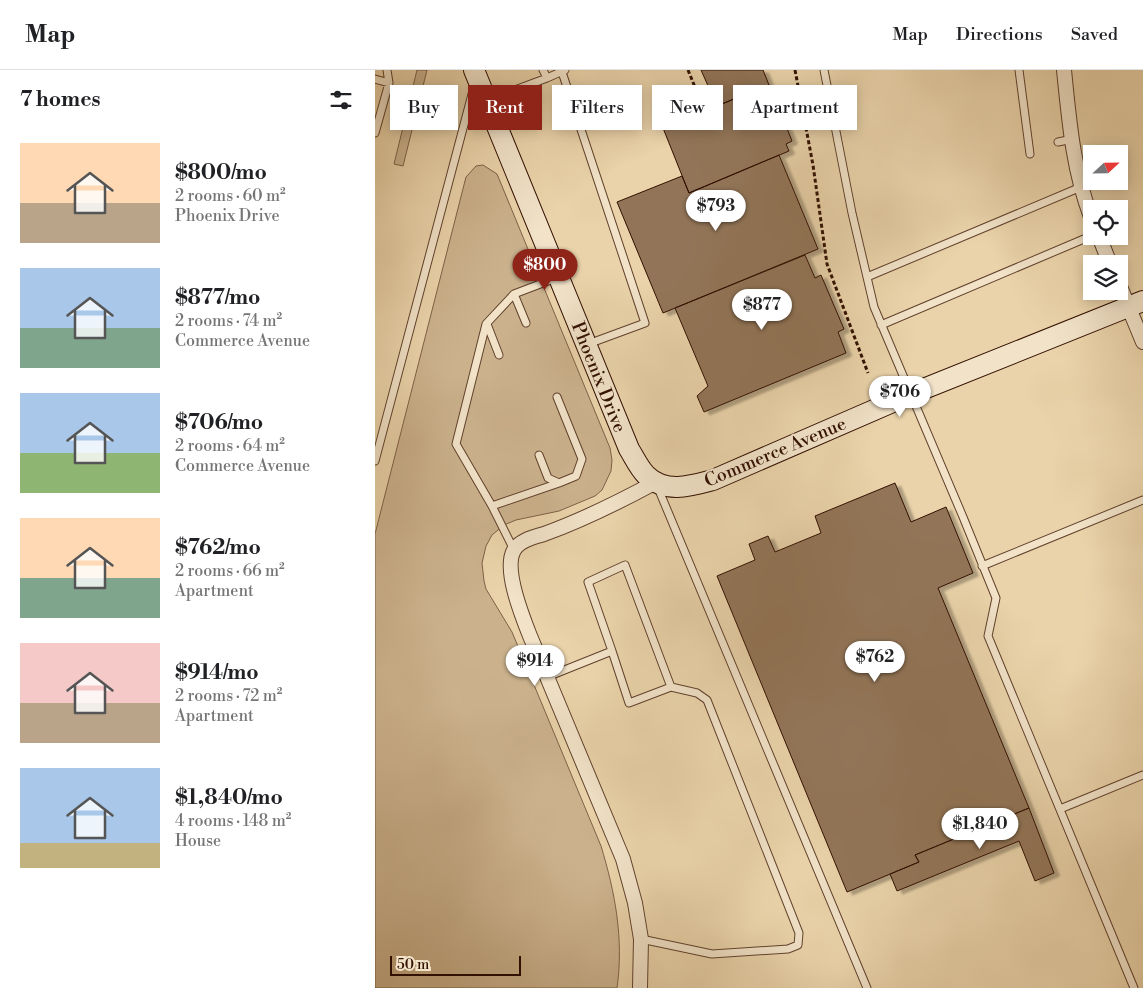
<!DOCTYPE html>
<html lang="en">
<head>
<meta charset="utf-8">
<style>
  body { margin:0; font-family:"Libre Bodoni",serif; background:#f6f6f6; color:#202124; height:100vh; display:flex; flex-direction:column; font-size:19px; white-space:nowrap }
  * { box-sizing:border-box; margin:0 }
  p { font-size:16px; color:#757577 }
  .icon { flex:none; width:28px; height:28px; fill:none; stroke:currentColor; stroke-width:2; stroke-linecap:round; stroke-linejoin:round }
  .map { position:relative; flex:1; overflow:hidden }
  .details { display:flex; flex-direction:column; background:#fff; width:375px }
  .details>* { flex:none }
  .hud { position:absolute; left:15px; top:15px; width:475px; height:45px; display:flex; gap:10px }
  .needle { width:32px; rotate:68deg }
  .fabs { position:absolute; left:708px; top:75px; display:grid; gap:10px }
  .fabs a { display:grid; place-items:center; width:45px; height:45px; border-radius:0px; background:#fff; box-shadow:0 2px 12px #0003; font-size:25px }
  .scale { position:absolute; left:15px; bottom:12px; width:131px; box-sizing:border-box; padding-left:5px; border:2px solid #321002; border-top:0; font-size:14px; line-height:18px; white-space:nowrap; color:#321002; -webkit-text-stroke:4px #f1e2c8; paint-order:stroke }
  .price { position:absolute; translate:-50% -42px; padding:0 11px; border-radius:18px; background:#fff; color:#222; font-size:16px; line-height:32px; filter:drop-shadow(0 1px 2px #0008) }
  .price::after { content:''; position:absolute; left:50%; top:30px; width:15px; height:11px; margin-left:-8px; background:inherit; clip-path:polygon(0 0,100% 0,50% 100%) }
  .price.current { background:#8f2418; color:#fff }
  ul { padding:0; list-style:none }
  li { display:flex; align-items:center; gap:15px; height:125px; padding:0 20px }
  li span { display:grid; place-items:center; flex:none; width:140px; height:100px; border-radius:0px; color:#555 }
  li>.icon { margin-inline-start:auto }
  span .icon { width:60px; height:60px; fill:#fffc; stroke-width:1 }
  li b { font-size:21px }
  h2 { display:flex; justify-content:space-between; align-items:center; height:60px; padding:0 20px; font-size:21px }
  .tag { padding:0 18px; border-radius:0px; background:#fff; box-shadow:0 2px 12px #0003; font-size:18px; line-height:45px }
  .tag.current { background:#8f2418; color:#fff }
  header { display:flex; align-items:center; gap:30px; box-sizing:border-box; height:70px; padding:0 25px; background:#fff; border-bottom:1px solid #e0e0e0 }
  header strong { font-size:24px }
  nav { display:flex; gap:28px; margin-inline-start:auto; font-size:18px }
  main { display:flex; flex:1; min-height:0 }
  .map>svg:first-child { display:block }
  .green { fill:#cbb28d; stroke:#7e6148 }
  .building { fill:#927559; stroke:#321002; filter:url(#shadow) }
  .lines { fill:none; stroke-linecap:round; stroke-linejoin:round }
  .lane-casing { stroke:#60412c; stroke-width:9 }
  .street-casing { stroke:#60412c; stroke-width:16 }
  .secondary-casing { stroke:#321002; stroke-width:22 }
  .path { stroke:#321002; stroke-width:3; stroke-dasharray:4 2.5; stroke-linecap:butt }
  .lane { stroke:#f1e2c8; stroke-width:7 }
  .street { stroke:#f1e2c8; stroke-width:14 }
  .secondary { stroke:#f1e2c8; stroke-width:20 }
  .labels { text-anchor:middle; stroke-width:4; stroke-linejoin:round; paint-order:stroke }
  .street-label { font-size:18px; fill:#321002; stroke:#f1e2c8 }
</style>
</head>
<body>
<header>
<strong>Map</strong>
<nav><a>Map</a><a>Directions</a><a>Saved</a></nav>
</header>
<main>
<section class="details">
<h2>7 homes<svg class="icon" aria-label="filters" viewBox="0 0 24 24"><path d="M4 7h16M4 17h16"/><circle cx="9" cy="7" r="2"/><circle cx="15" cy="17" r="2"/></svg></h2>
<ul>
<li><span style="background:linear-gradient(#ffd9b3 60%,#b9a48a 0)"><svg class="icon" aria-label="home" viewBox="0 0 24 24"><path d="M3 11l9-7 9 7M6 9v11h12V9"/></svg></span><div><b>$800/mo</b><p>2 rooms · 60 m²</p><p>Phoenix Drive</p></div></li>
<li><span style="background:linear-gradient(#a9c7e8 60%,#7fa58c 0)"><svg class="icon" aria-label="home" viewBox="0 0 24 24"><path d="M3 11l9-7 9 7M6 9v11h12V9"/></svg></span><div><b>$877/mo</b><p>2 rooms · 74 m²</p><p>Commerce Avenue</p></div></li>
<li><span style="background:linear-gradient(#a9c7e8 60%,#8fb573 0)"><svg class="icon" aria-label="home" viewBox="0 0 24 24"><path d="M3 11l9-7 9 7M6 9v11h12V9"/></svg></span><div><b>$706/mo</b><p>2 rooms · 64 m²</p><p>Commerce Avenue</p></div></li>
<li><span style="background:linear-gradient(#ffd9b3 60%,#7fa58c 0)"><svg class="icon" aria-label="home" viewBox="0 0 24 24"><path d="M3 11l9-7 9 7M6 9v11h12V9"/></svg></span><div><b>$762/mo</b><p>2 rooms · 66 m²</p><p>Apartment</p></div></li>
<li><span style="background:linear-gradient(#f6c9c9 60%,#b9a48a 0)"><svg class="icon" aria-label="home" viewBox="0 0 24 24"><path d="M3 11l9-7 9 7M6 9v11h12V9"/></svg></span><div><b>$914/mo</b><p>2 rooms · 72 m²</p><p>Apartment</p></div></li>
<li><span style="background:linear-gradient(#a9c7e8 75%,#c2b280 0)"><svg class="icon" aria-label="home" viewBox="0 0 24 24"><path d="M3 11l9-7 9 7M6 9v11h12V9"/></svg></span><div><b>$1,840/mo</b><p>4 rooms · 148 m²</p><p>House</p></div></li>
</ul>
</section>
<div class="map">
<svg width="768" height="918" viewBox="0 0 768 918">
  <defs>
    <filter id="shadow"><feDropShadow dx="5.5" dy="3" stdDeviation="1" flood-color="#0004"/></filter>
  </defs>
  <rect width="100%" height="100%" fill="#ead3aa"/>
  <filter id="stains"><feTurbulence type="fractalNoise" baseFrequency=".004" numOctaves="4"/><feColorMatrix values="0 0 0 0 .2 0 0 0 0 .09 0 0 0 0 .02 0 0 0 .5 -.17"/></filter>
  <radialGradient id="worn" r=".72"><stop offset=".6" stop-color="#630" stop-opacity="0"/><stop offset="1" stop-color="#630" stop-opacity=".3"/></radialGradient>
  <!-- green -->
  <path class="green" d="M42,0H52L28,96L19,94Z
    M108,95L122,104L235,378L237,390L236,401L227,420L220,426L184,441L141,450L129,455L117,465L111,476L107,493L109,511L111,519L137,562L226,776C240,822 249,869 242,918H0V464L91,107L101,96Z"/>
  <!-- building -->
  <path class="building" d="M326,0H388L394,15L342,36Z
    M388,17L392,25L398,23L417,71L411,74L414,81L314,123L288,58Z
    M404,85L443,179L288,243L242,132L307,106L314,123Z
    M430,185L440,208L446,205L469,259L463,262L471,283L329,342L322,326L333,316L300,238Z
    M520,413L536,452L571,437L598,503L563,518L654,738L540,785L544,792L472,822L342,506L380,490L374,474L393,466L400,482L446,463L440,446Z
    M654,738L679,803L660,811L644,771L522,821L515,804L544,792L540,785Z"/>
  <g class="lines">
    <!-- lane casing -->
    <g class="lane-casing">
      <path id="lane" d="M449,0L477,143L499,237L588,447L621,528L613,566L759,918
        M644,0L655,84
        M187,2L270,253L213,274
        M172,8L190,0
        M0,9L14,13
        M113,30L172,8L168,0
        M0,63L14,13L12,0
        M683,72L698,69
        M492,207L706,117
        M139,224L151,253
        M112,254L124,285
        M506,255L716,166
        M164,385L173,408L184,413L201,406L207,389L182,327
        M0,391L100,13
        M283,418L492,918
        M117,436L184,413
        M139,480L117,436L81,374L111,254L139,224L181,208
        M607,496L768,430
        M237,581L254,633L296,617L322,623L332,630L424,863L423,875L413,879L337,884L266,869
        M172,607L237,581L213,512L250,495L296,617
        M685,739L768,705"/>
    </g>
    <!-- street casing -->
    <g class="street-casing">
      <path id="street" d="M689,0C694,49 698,100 716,147
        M724,166L735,194
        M744,214L768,272
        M265,918L266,869L260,833L248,789L155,566C147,546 128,499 139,480C145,470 159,467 169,464C208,450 244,432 281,412"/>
    </g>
    <!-- secondary casing -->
    <g class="secondary-casing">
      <path id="secondary" d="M99,0L254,379C259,387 264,398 271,405C290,424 316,416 338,410L536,324L768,231"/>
    </g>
    <!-- path -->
    <path class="path" d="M313,0L328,37
      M420,0L438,95L452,194L493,303"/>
    <!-- lane -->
    <use href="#lane" class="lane"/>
    <!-- street -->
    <use href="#street" class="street"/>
    <!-- secondary -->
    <use href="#secondary" class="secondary"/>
  </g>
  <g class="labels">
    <!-- street labels -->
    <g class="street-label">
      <text transform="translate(224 307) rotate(68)" y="6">Phoenix Drive</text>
      <text transform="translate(400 382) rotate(-23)" y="6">Commerce Avenue</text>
    </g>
  </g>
  <rect width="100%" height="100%" filter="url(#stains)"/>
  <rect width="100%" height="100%" fill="url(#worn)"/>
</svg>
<div class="fabs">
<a><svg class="needle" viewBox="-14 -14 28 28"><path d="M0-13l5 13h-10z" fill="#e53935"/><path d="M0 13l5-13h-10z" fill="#757577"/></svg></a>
<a><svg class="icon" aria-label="locate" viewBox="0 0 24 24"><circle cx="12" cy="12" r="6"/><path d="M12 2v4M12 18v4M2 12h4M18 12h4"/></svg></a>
<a><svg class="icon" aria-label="layers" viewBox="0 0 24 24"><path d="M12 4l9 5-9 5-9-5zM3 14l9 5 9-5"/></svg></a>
</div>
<div class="scale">50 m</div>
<b class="price" style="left:341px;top:162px">$793</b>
<b class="price current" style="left:170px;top:221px">$800</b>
<b class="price" style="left:387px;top:261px">$877</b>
<b class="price" style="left:525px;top:348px">$706</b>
<b class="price" style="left:500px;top:613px">$762</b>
<b class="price" style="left:160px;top:617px">$914</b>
<b class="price" style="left:605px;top:780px">$1,840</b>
<div class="hud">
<a class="tag">Buy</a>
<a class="tag current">Rent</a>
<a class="tag">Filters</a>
<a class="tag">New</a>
<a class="tag">Apartment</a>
</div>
</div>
</main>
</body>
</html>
